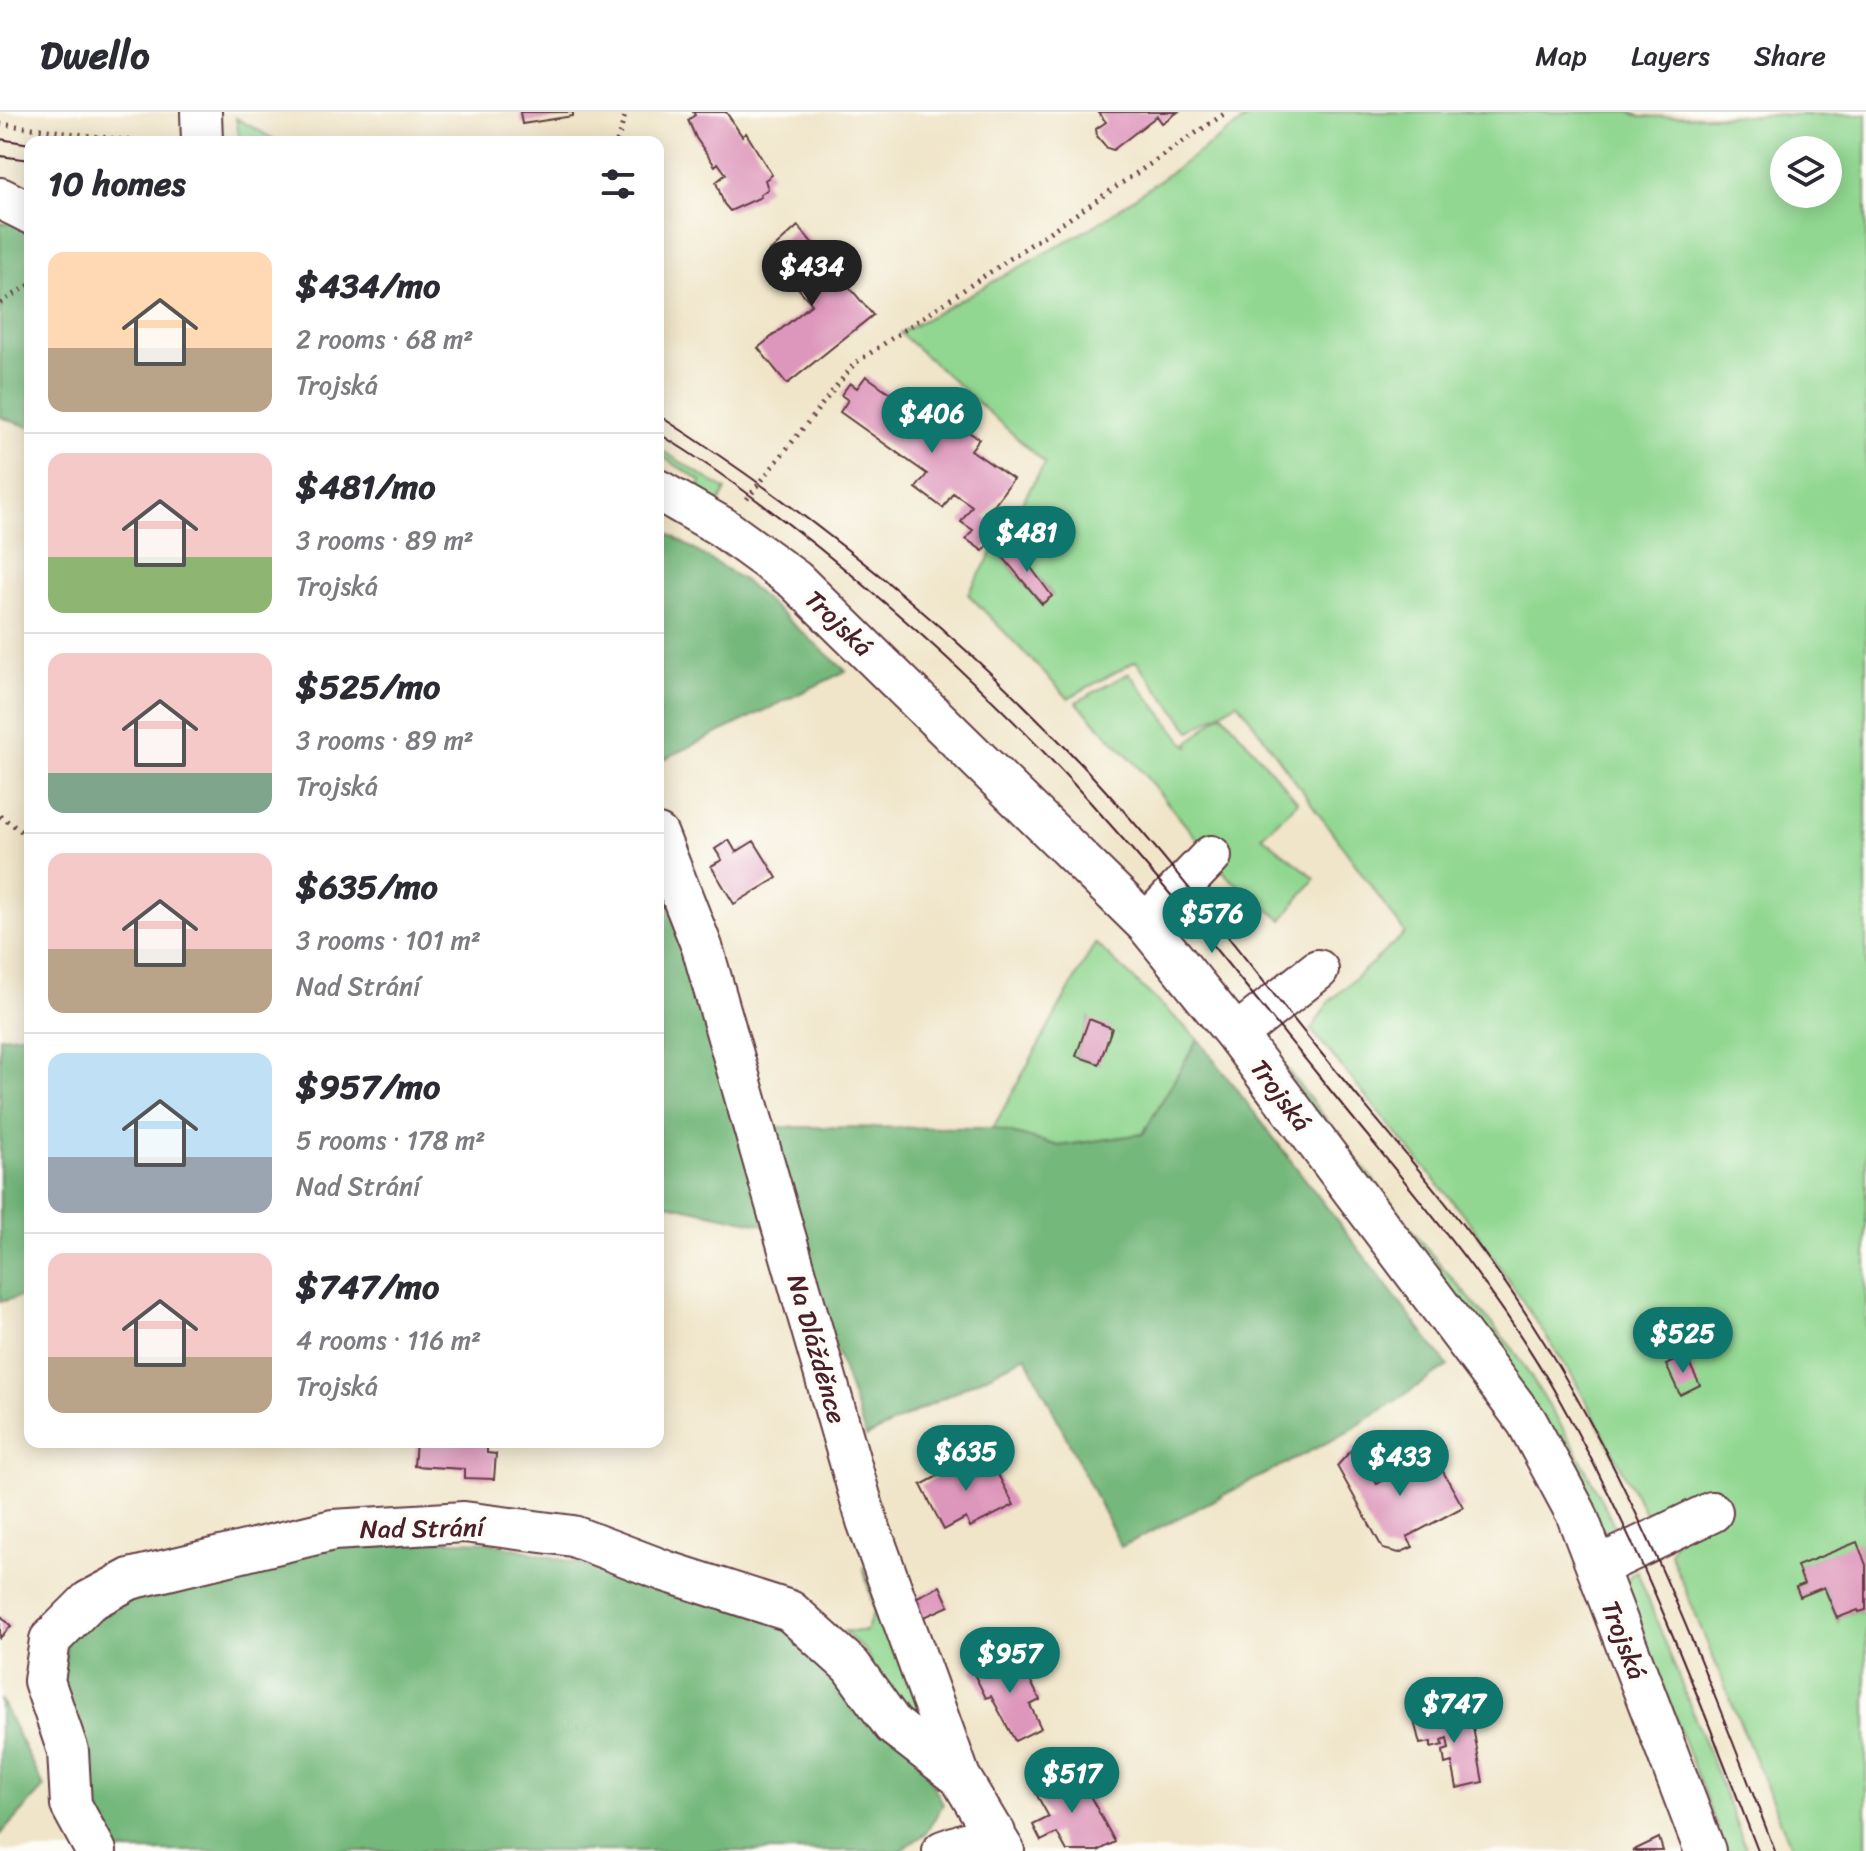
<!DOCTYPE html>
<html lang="en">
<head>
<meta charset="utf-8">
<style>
  body { margin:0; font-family:Sriracha,sans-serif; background:#f7f7f7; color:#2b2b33; height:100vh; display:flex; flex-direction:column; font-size:30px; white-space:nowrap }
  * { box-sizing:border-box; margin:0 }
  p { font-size:26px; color:#7c7c81 }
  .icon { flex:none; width:44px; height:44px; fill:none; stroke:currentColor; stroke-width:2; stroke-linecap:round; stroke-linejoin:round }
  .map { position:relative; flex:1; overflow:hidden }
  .details { position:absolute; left:24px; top:24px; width:640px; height:1312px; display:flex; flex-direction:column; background:#fff; border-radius:16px; box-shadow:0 4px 20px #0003 }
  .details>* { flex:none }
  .buttons { position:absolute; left:1770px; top:24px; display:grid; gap:16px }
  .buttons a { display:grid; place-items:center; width:72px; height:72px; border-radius:50%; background:#fff; box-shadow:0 4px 20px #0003; font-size:40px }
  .price { position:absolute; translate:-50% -68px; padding:0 18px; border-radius:28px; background:#0f766e; color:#fff; font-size:26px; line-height:52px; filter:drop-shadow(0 2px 4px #0008) }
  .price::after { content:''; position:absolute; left:50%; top:48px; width:24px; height:18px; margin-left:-12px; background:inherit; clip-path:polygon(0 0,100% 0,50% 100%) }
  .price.current { background:#222; color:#fff }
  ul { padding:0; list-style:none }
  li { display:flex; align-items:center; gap:24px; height:200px; padding:0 24px }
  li+li { border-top:2px solid #e1e1e2 }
  li span { display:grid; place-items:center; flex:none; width:224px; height:160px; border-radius:16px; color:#555 }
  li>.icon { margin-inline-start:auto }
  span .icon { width:96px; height:96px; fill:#fffc; stroke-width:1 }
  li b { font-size:34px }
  h2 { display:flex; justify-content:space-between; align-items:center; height:96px; padding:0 24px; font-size:34px }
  header { display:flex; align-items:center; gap:48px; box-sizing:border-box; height:112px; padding:0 40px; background:#fff; border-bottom:2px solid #e1e1e2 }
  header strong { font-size:38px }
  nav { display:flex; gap:44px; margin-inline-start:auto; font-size:28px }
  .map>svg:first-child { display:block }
  .green { fill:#91d791; stroke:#6e7b5e; stroke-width:2; fill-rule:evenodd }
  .forest { fill:#74b87b; stroke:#5f6c53; stroke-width:2 }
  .building { fill:#de97bc }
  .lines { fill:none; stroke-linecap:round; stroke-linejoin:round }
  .minor-casing { stroke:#633d43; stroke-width:44 }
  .path { stroke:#633d43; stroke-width:5; stroke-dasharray:2 6; stroke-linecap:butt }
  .minor { stroke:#fff; stroke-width:40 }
  .tram { stroke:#4a1f2b; stroke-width:2 }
  .labels { text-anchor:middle; stroke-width:8; stroke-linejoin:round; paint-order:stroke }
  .street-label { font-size:26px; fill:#4a1f2b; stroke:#fdfcf7 }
</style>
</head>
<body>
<header>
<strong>Dwello</strong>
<nav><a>Map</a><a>Layers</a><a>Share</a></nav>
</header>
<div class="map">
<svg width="1866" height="1739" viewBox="0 0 1866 1739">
  <rect width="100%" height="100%" fill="#fdfcf7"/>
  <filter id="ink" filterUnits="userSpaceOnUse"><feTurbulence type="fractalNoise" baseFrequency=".0125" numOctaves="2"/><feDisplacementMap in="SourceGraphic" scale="16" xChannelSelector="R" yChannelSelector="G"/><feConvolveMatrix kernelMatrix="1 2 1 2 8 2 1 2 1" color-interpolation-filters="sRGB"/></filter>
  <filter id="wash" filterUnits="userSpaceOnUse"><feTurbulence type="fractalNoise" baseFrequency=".006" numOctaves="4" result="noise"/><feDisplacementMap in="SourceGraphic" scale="32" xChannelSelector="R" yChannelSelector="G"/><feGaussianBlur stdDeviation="1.8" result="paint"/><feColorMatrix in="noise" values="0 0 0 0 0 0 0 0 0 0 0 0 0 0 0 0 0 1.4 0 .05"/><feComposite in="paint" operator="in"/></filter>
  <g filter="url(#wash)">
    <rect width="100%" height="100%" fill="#f0e5c9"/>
    <!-- green -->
    <path class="green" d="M1256,0H1630L1641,5L1866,2V1453L1857,1431L1798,1454L1804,1472L1796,1475L1801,1485L1824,1475L1838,1509L1839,1505L1858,1498L1860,1500L1866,1498V1739H1793L1670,1441L1685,1402L1666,1399L1652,1414L1573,1265L1472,1113L1311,918L1329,890L1405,821L1238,590L1191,619L1136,549L1068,586L968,482L1045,351L900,221L1096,113ZM1784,38H1828V82H1784ZM1014,434L1052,483L1042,492L1002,445Z
      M236,6L279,30H240Z
      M658,336L726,378L714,401L694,390L701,369L658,342Z
      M1129,561L1188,635L1190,634L1188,631L1222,601L1298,690L1262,724L1315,766L1282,808L1228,765L1134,650L1076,590Z
      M1095,831L1198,927L1143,1022L1059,1034L993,1016ZM1089,907L1099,952H1098L1076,944Z
      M1265,929L1427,1137L1514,1238L1575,1336L1624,1433L1617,1434L1606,1426Z
      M863,1454L920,1594L912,1603L905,1604L874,1563L867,1541L844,1519H866L874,1499Z
      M1637,1459L1747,1739H1726L1625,1475L1631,1462Z"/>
    <!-- forest -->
    <path class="forest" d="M0,111L30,112V315L0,305Z
      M658,415L743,468L846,559L658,650Z
      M658,758L779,1116L658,1090Z
      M30,922V1182L0,1190V925Z
      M1198,927L1448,1254L1348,1320L1121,1435L1026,1244L866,1325L835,1234L770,1015L993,1016L1059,1034L1143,1022Z
      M355,1426L489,1430L650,1469L787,1511L912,1632L943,1692L926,1721L900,1739H108L59,1592L68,1523L114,1490Z
      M0,1587L44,1675L0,1723Z"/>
    <g id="blocks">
      <!-- building -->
      <path class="building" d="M520,0H573V4L522,12Z
        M693,0H726L742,24L746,21L772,63L765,68L768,77L760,83L761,85L730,99L724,92L716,70L726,62L718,51L715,54L696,26L688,8L695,3Z
        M1098,0H1178L1162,11L1157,4L1113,38L1107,36L1097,24L1096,17L1106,10Z
        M798,114L873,203L787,272L758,236L812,192L768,141Z
        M866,264L942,318L949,307L979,327L971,338L1013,367L985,405L1000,415L983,439L966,427L973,418L961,410L972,394L953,381L943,396L916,376L927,362L840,300L848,288L841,283L850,271L857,276Z
        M1015,434L1052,484L1042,492L1002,444Z
        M729,728L736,740L754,729L777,766L734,792L711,754L722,748L715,737Z
        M1089,907L1112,916L1099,952L1076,944Z
        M1685,1243L1700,1273L1680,1283L1666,1253Z
        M416,1330H487V1341L496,1342L494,1367L464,1366V1357L414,1354Z
        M1355,1334L1377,1372L1395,1361L1394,1359L1432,1340L1463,1395L1407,1425L1413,1435L1399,1441L1383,1437L1337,1354Z
        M964,1341L978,1364L994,1355L1014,1393L970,1415L966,1406L944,1418L921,1373L938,1364L934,1356Z
        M1857,1430L1866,1453V1498L1859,1500L1858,1498L1837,1506L1824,1475L1800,1485L1796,1475L1804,1472L1797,1454Z
        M940,1474L949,1494L920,1507L911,1488Z
        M0,1503L11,1514L0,1526Z
        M1018,1544L1040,1588L1030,1593L1041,1616L1015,1629L991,1584L986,1586L972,1558L995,1546L999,1554Z
        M1470,1599L1483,1670L1457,1676L1452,1650L1445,1652L1443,1639L1449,1637L1447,1626L1442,1628L1443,1633L1431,1636V1630L1420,1632L1414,1609Z
        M1075,1656L1115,1730L1098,1739H1067L1057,1721L1041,1729L1033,1713L1049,1705L1034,1678Z
        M1659,1726L1663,1739H1632Z"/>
    </g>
  </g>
  <g filter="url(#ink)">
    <use href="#blocks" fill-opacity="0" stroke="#633d43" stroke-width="2"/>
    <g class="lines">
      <!-- minor casing -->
      <g class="minor-casing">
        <path id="minor" d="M201,0L202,30
          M0,86L30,101
          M658,378L722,415L795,468L1146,812L1236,923L1527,1310L1576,1401L1705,1739
          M658,723L702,835L867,1409L960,1665L1004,1739
          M1146,812L1211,744
          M1236,923L1318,858
          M1597,1455L1712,1400
          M96,1739L71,1693L68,1639L44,1569L50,1528L89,1489L130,1467L333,1418L464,1410L573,1424L665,1459L790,1499L851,1554L893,1613L960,1665
          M943,1739L995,1721"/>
      </g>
      <!-- path -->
      <path class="path" d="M0,12L141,30
        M617,30L626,0
        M0,191L30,173
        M747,387L854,252L1227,0
        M0,704L30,725"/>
      <!-- minor -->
      <use href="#minor" class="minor"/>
      <!-- tram -->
      <path class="tram" d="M0,27L30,32
        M0,44L30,48
        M658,303C822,408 974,533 1105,678C1178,758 1244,846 1312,930C1386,1020 1467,1109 1530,1208C1636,1372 1705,1558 1775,1739
        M658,321C739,371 813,429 885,491C957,553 1026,618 1089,689C1169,777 1243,871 1318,963C1402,1068 1493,1169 1559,1287C1640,1431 1699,1585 1758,1739"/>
    </g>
  </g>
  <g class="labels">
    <!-- street labels -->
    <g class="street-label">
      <text transform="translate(839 511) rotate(44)" y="9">Trojská</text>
      <text transform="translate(1281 983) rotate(53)" y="9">Trojská</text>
      <text transform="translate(817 1237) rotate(74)" y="9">Na Dlážděnce</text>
      <text transform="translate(422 1416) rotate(-1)" y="9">Nad Strání</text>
      <text transform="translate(1624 1528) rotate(69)" y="9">Trojská</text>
    </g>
  </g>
</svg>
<div class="buttons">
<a><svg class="icon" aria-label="layers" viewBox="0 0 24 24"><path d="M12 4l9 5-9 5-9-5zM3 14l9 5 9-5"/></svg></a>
</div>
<b class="price current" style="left:812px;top:196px">$434</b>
<b class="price" style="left:932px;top:343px">$406</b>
<b class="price" style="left:1027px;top:462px">$481</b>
<b class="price" style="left:1212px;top:843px">$576</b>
<b class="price" style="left:1683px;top:1263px">$525</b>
<b class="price" style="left:966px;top:1381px">$635</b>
<b class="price" style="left:1400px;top:1386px">$433</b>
<b class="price" style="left:1010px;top:1583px">$957</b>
<b class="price" style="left:1454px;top:1633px">$747</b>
<b class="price" style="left:1072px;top:1703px">$517</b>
<section class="details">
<h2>10 homes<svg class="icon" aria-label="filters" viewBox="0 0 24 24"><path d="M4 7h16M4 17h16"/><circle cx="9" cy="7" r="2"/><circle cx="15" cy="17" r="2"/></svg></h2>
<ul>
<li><span style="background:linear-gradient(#ffd9b3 60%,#b9a48a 0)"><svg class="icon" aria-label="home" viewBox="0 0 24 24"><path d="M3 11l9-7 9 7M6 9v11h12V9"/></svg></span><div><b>$434/mo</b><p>2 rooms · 68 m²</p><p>Trojská</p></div></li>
<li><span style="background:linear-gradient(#f6c9c9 65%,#8fb573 0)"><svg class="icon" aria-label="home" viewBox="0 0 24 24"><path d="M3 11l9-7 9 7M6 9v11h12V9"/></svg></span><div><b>$481/mo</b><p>3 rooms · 89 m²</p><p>Trojská</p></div></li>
<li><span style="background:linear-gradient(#f6c9c9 75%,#7fa58c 0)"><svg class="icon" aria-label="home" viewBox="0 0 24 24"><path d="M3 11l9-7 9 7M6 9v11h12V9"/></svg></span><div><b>$525/mo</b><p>3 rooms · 89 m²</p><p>Trojská</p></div></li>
<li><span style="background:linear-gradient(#f6c9c9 60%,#b9a48a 0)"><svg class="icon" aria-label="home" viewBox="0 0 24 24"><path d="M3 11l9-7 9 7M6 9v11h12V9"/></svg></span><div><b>$635/mo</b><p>3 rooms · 101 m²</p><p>Nad Strání</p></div></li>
<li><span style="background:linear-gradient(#bfe0f5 65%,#9aa5b1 0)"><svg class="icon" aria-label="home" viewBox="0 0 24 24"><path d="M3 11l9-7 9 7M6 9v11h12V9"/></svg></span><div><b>$957/mo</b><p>5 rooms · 178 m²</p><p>Nad Strání</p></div></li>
<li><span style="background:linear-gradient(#f6c9c9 65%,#b9a48a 0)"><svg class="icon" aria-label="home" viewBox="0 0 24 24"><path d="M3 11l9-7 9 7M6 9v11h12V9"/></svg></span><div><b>$747/mo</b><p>4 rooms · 116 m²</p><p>Trojská</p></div></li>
</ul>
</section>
</div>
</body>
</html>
